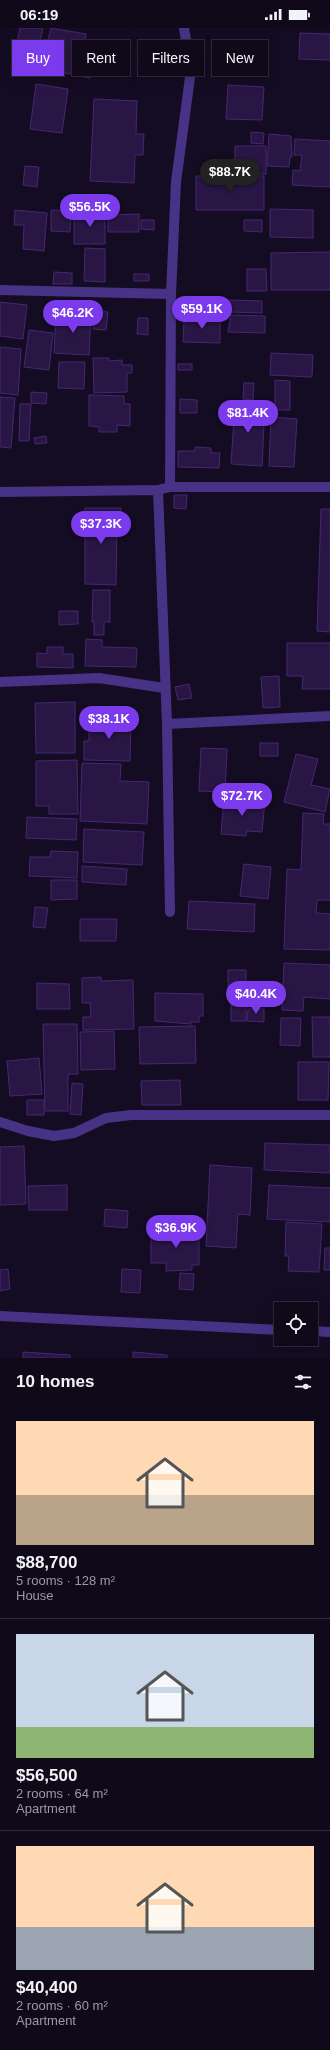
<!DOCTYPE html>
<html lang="en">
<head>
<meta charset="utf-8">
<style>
  body { margin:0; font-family:Helvetica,sans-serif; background:#181223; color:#f1f3f6; height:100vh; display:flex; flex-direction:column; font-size:15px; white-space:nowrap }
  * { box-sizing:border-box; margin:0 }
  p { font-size:13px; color:#9b9aa2 }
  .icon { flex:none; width:22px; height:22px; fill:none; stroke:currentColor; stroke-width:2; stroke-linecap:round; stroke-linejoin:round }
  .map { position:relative; height:1330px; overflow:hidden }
  .sheet { display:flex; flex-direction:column; background:#0f091a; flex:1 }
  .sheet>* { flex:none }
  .hud { position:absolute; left:12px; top:12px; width:306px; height:36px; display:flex; gap:8px }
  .fabs { position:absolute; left:274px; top:1274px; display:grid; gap:8px }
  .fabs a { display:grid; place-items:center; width:44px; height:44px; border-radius:0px; background:#0f091a; box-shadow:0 4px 16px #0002,0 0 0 1px #2f2a39; font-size:20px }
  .price { position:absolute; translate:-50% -34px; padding:0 9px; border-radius:14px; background:#7c3aed; color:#fff; font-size:13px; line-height:26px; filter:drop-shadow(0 1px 2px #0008) }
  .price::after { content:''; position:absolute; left:50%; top:24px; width:12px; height:9px; margin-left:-6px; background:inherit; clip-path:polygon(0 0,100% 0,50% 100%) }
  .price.selected { background:#222; color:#fff }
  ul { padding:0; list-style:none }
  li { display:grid; align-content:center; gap:8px; height:212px; padding:0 16px }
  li+li { border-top:1px solid #2f2a39 }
  li span { display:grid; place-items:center; height:124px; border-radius:0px; color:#555 }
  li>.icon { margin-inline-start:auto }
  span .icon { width:72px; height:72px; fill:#fffc; stroke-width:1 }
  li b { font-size:17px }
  h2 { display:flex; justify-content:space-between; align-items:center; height:48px; padding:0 16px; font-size:17px }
  .chip { padding:0 14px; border-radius:0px; background:#0f091a; box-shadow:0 4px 16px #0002,0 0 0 1px #2f2a39; font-size:14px; line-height:36px }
  .chip.selected { background:#7c3aed; color:#fff }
  .status { display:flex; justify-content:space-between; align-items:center; height:28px; padding:0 20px; background:#0f091a; direction:ltr }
  .status svg { height:11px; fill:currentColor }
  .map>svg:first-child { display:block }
  .building { fill:#291645; stroke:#462772 }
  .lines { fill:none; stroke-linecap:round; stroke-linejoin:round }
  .minor { stroke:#473385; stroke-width:10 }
</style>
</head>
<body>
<div class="status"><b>06:19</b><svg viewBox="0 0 49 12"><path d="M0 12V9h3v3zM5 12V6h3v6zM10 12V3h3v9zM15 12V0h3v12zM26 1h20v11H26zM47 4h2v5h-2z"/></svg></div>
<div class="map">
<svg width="330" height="1330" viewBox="0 0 330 1330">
  <rect width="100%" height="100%" fill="#140c22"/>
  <!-- building -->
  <path class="building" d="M20,0H43L33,47L11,42Z
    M51,0L86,6L85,12L96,14L90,50L41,40Z
    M300,5L330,6V32L299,31Z
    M36,56L68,61L62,105L30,101Z
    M228,57L264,59L262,92L226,91Z
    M94,71L137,73L136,106H144L143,127H135L134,155L90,153Z
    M251,104L264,105L263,116L251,115Z
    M269,106L291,108L292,129H290L289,139L267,138Z
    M295,111L330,113V159L292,157L293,142L300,143L302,127H294Z
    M235,118H266V146H239V133H235Z
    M25,138L39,139L37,159L23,157Z
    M196,148H264V182H196Z
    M270,181L313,182V210L270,209Z
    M15,182L47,185L44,223L23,221L24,197H14Z
    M51,182L71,183L70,204L51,203Z
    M74,184H105V216H74Z
    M139,186V204H108V187Z
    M141,192H154V202L141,201Z
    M244,192H262V204L244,203Z
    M85,220L105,221V254L84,253Z
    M330,224V262H271V225Z
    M247,241H266L267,263H247Z
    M54,244L72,245V256H53Z
    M134,246H149V253H134Z
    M229,272L262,273V285L229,284Z
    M0,274L27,277L23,311L0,308Z
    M95,283L108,284L106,302L93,301Z
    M56,285L91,286L89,327L54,325Z
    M194,287L212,288V292L220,293V315L183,314L184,292H194Z
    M231,287L265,288V305L228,304Z
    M138,290H148V307L137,306Z
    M29,302L53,305L49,342L24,339Z
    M0,319L21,321L18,367L0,365Z
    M271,325L313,327L312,349L270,347Z
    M93,330H109V333L122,332V337H132V345H127V364L94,365Z
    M59,334H85L84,361L58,360Z
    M178,336H192V342H178Z
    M275,352L290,353V382H275Z
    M244,355H254L253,372L243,371Z
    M31,364L47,365L46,376L31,375Z
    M89,367L124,368V376H130V398L117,397V404H99V399L89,398Z
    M0,369L15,370L11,420L0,419Z
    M180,371L197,372V385H180Z
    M235,375L265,376L262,438L231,436Z
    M20,376H31L29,413H19Z
    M271,389L297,391L294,439L269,438Z
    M46,408L47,415L35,416L34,410Z
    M195,419L211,420V425H220L219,440L178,439V423H195Z
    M174,467H187L186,481L174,480Z
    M85,480H121V499H117L116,557L85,556Z
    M321,481H330V604L317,603Z
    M93,562H110V594H104V607H94V594H92Z
    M59,583H78V596L59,597Z
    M86,611L102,612V619L137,620L136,639L85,638Z
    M287,615H330V661H302L303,648H287Z
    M47,619H63V626H73V640L37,639V625L47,626Z
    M279,648L280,679L263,680L261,649Z
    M189,656L192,670L178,672L175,659Z
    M75,674V725H36L35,675Z
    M89,690L131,691L130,733L84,732V713H89Z
    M260,715H278V728H260Z
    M201,720L227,721L225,764L199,763Z
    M296,726L318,731L311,757L330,761L325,784L284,774Z
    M77,732L78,786H49V778H36V733Z
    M82,735L121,736L120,753L149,754L147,796L80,793Z
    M224,770L265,773L262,804L247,803L246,808L221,806Z
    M303,785L324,786L323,796H330V872H317L316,885L330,886V922L284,921L287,841L301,842Z
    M27,789L77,791L76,812L26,810Z
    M84,801L144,804L142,837L83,834Z
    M51,823L78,824L77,850L29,848L30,829H50Z
    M244,836L271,839L268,871L240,868Z
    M82,838L127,841L126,857L82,854Z
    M51,852H77V871L51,872Z
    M189,873L255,876L254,904L187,901Z
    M35,879L48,880L45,900L33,899Z
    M80,891H117L116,913H80Z
    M284,935L330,937V971L304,969L303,983L282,982Z
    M228,942H246V993H231V964H228Z
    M101,949V953L133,952L134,1001L83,1002V989H91L90,975H82V950Z
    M37,955L69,956L70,981H37Z
    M155,965L203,966V988H199V994H191V996L155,993Z
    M248,981H264V994L247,993Z
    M312,989H330V1029H313Z
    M281,990H301L300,1018L280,1017Z
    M43,996H77L78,1046H68V1083H45Z
    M195,998L196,1035L140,1036L139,999Z
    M114,1003L115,1041L81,1042L80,1004Z
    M39,1030L42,1066L10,1068L7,1033Z
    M298,1034H329L328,1072H298Z
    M180,1052L181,1077H142L141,1053Z
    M72,1055L83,1056L81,1087L70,1086Z
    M27,1072H44V1087H27Z
    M265,1115L330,1117V1145L264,1142Z
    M24,1118L26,1176L0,1177V1119Z
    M210,1137L252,1140L250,1187L238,1186L236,1220L206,1218Z
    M67,1157V1182H29L28,1158Z
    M269,1157L330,1160V1194L267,1191Z
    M105,1181L128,1183L127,1200L104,1198Z
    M286,1194L322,1196L319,1244L288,1243L289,1228H285Z
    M199,1201V1237H192V1242L166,1243V1235H151V1202Z
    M325,1220H330V1242H324Z
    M8,1241L10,1261L0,1263V1242Z
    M122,1241L141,1242L140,1265L121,1264Z
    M180,1245L194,1246L193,1262L179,1261Z
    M23,1324L70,1327V1330H23Z
    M133,1324L167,1327V1330H133Z"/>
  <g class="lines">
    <!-- minor -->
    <path class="minor" d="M0,262L171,266
      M170,459L171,266L176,154L191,42L184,0
      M158,462L167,696L170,884
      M0,464L158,462L170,459H330
      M0,654L99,650L164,660
      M167,696L330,688
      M0,1094L28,1103L54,1108L74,1105L106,1090L131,1087H330
      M0,1288L281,1302
      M311,1303L330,1304"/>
  </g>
</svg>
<div class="fabs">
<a><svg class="icon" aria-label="locate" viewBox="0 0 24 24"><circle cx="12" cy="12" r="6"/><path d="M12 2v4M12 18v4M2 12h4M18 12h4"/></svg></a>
</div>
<b class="price selected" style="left:230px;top:165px">$88.7K</b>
<b class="price" style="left:90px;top:200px">$56.5K</b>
<b class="price" style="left:202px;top:302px">$59.1K</b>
<b class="price" style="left:73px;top:306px">$46.2K</b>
<b class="price" style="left:248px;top:406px">$81.4K</b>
<b class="price" style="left:101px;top:517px">$37.3K</b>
<b class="price" style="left:109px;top:712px">$38.1K</b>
<b class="price" style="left:242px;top:789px">$72.7K</b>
<b class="price" style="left:256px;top:987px">$40.4K</b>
<b class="price" style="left:176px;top:1221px">$36.9K</b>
<div class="hud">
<a class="chip selected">Buy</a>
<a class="chip">Rent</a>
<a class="chip">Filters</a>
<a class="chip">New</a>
</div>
</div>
<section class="sheet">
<h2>10 homes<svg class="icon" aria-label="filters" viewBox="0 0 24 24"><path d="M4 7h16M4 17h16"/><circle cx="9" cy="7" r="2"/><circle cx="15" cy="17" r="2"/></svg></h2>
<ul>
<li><span style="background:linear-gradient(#ffd9b3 60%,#b9a48a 0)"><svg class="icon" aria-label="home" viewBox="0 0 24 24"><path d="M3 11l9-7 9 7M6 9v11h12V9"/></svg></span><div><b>$88,700</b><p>5 rooms · 128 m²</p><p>House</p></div></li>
<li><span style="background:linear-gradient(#c9d6e8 75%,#8fb573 0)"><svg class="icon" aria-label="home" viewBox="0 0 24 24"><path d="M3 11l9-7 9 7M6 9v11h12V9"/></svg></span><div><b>$56,500</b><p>2 rooms · 64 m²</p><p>Apartment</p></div></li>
<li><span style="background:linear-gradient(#ffd9b3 65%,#9aa5b1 0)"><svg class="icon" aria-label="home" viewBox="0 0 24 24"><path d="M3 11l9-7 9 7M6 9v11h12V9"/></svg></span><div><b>$40,400</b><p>2 rooms · 60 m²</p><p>Apartment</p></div></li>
</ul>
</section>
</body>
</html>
